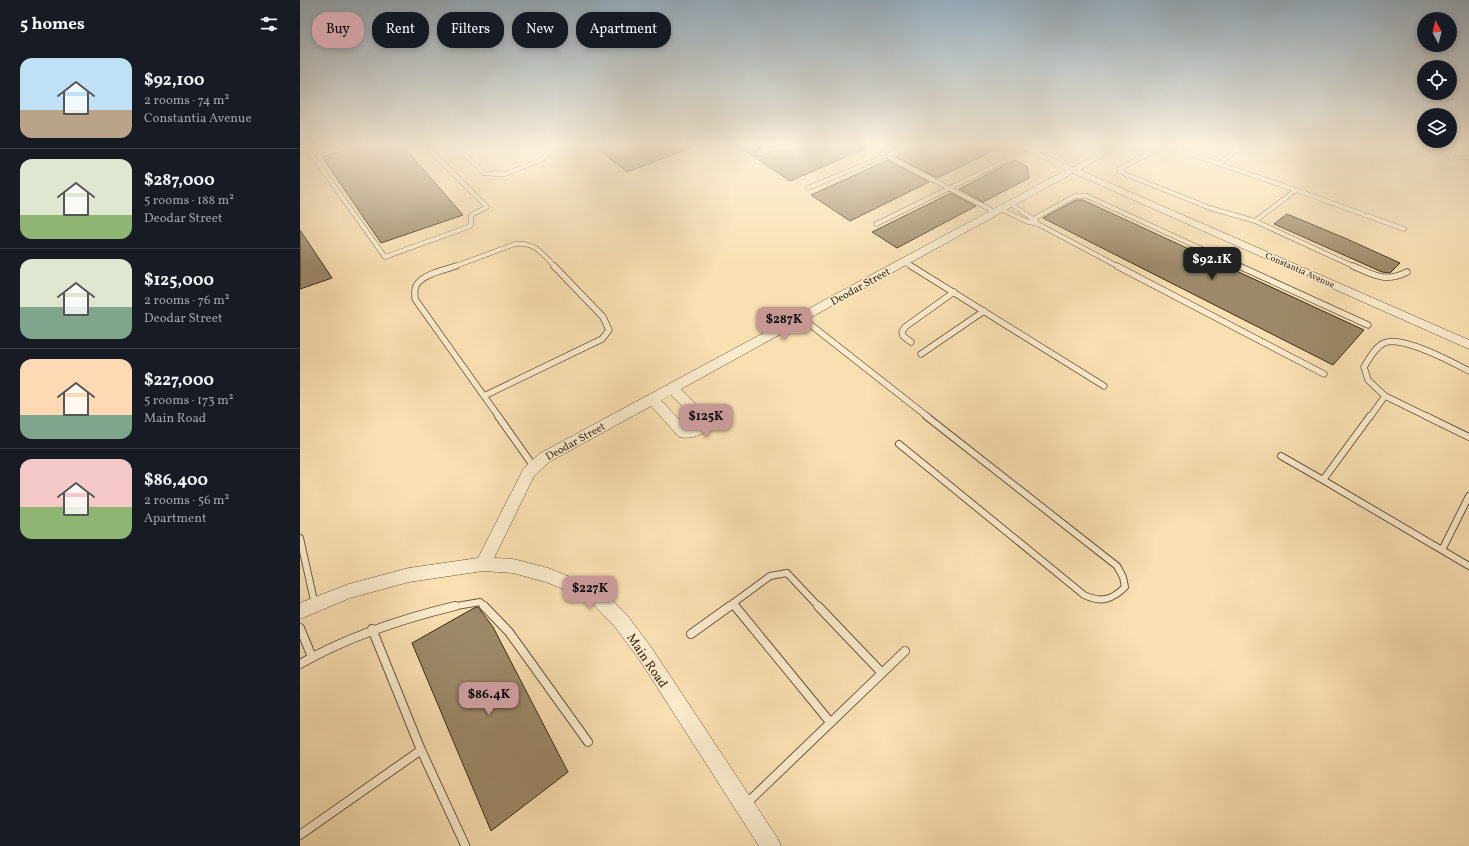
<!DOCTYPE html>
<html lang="en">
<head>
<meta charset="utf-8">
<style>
  body { margin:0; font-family:Vollkorn,serif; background:#242831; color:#f1f3f6; height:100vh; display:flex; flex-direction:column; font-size:15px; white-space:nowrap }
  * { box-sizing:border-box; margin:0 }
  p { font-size:13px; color:#9ea1a6 }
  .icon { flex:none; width:22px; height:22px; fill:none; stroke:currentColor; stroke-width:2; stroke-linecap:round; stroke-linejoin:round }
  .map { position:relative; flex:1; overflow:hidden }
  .panel { display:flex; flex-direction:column; background:#171b24; width:300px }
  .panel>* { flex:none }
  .hud { position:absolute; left:12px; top:12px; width:380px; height:36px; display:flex; gap:8px }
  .needle { width:26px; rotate:353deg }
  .buttons { position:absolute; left:1117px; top:12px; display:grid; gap:8px }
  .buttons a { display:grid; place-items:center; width:40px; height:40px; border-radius:50%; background:#171b24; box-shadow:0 2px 6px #0003; font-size:20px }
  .price { position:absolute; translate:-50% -34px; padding:0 9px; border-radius:8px; background:#c59692; color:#111; font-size:13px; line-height:26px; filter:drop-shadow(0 1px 2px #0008) }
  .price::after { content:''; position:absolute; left:50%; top:24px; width:12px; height:9px; margin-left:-6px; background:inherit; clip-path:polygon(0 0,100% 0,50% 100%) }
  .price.on { background:#222; color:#fff }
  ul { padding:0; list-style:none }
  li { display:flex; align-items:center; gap:12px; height:100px; padding:0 20px }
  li+li { border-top:1px solid #363941 }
  li span { display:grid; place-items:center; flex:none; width:112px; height:80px; border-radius:12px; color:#555 }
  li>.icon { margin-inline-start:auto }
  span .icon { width:48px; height:48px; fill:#fffc; stroke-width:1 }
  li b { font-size:17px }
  h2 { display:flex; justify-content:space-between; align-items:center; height:48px; padding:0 20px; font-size:17px }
  .chip { padding:0 14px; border-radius:16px; background:#171b24; box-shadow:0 2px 6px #0003; font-size:14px; line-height:36px }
  .chip.on { background:#c59692; color:#111 }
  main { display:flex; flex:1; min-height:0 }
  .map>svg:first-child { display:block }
  .building { fill:#9d8969; stroke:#392a19 }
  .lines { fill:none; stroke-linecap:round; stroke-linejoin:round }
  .lane-far3-casing { stroke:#69583f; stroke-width:5 }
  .lane-far2-casing { stroke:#69583f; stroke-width:7 }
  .lane-far1-casing { stroke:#69583f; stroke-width:8 }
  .lane-casing { stroke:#69583f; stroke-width:10 }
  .street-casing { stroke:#69583f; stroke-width:1 }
  .lane-far3 { stroke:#fbebcd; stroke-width:4 }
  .lane-far2 { stroke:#fbebcd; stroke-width:5.5 }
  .lane-far1 { stroke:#fbebcd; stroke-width:6 }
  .lane { stroke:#fbebcd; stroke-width:8 }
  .street { fill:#fbebcd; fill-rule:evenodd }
  .labels { text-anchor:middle; stroke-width:3; stroke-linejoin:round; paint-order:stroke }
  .far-street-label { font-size:9px; fill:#392a19; stroke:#fbebcd }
  .street-label { font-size:11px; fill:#392a19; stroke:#fbebcd }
  .near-street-label { font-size:13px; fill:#392a19; stroke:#fbebcd }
</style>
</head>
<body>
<main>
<section class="panel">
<h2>5 homes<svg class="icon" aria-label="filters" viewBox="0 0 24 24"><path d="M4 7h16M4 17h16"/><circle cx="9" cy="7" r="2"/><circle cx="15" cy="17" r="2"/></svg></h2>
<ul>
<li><span style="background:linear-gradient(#bfe0f5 65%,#b9a48a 0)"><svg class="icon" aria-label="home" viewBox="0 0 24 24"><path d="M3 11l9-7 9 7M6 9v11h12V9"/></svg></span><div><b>$92,100</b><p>2 rooms · 74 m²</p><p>Constantia Avenue</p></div></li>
<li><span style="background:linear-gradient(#dfe7d0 70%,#8fb573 0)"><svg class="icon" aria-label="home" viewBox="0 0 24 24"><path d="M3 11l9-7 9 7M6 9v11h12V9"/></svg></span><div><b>$287,000</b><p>5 rooms · 188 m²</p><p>Deodar Street</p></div></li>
<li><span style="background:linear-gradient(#dfe7d0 60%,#7fa58c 0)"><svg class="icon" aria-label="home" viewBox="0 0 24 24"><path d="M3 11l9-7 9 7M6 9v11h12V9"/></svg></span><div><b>$125,000</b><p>2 rooms · 76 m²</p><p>Deodar Street</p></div></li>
<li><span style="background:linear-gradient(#ffd9b3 70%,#7fa58c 0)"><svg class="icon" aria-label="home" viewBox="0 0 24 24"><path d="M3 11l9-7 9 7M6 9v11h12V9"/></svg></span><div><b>$227,000</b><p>5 rooms · 173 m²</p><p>Main Road</p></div></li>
<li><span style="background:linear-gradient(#f6c9c9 60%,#8fb573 0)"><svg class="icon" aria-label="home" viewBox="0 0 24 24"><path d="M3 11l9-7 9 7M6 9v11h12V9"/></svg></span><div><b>$86,400</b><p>2 rooms · 56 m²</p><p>Apartment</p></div></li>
</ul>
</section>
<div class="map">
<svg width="1169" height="846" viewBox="0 0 1169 846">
  <rect width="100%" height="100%" fill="#f9e0b2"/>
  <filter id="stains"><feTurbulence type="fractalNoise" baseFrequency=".005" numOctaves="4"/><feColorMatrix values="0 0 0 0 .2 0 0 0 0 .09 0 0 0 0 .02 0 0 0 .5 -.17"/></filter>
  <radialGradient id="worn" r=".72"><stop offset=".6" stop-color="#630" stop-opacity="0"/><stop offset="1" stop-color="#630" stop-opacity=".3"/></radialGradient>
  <!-- building -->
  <path class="building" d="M54,147H104L163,215L81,243L22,157Z
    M295,147H391V148L327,172Z
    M439,147H464L456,151V155L459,156L476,150L478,147L567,148L490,181Z
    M616,147H701L637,178L596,157Z
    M588,160L629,182L550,221L511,195Z
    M715,160L727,166L729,178L683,202L659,189Z
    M651,193L676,206L597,248L572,232Z
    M776,200H783L1064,330L1033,365L743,218Z
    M987,214L1047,239L1100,263L1090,273L1082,272L974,224Z
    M0,230L32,278L0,289Z
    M178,607L193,627L268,772L191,831L112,643L174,608Z"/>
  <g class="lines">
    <!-- lane-far3 casing -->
    <g class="lane-far3-casing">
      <path id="lane-far3" d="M6,147L85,257L168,227L171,225V215L187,207L127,147
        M157,147L184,173L194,174H205L242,160L253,148
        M570,147L695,212
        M861,147L819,169L820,172L910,208L955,221L1055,267
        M870,147L996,190L955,221
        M459,153L475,147
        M1150,158L1169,157
        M919,164L940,147
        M508,188L606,147
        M996,190L1104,229
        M711,204L736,221
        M701,209L728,222L738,224L819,267
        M728,222L775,196H787L941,267
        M576,224L705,161
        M605,262L612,267
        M153,267L215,244C235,242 242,253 255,267"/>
    </g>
    <!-- lane-far2 casing -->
    <g class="lane-far2-casing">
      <path id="lane-far2" d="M156,266C145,270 122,274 116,286C114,290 115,295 115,299L184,396
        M611,266L804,386
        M817,266L1024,374
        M939,266L1068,325
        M1053,266C1074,275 1085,283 1107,272
        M502,318L628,417
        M611,342L603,336L602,332L605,327L654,292
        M621,354L684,311
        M184,396L199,417
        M184,396L302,339L309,330L303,317L254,266
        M1070,417L1085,396
        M1128,417L1085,396L1068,380L1064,367C1069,359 1075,347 1084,343C1102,335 1152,362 1169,371"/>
    </g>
    <!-- lane-far1 casing -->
    <g class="lane-far1-casing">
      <path id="lane-far1" d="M198,416L234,467
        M1126,416L1169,437
        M599,444L784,595C801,603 812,600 825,587L823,577L817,566L626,416
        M981,456L1023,480L1070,416
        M1023,480L1169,566
        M0,538L15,605
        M1142,550L1169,496
        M433,603L436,607
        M151,607L180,602L185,607
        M428,607L470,576L487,573L519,607"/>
    </g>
    <!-- lane casing -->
    <g class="lane-casing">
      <path id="lane" d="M184,606L209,632L288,742
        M435,606L530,722
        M518,606L582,673
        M0,628L12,657
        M72,629L121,750L165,845
        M391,634L430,606
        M0,664C49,636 101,619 155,606
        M446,804L605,651
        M0,835L121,750"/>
    </g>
    <!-- street casing -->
    <g class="street-casing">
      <path id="street" d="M717,147H728L773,167L809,147H819L780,170L1169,340V349L773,173L381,389L414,423C408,434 391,440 379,437L351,406L249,462L234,476L194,558L213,559L248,568L285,583L304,593L327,615L351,647L478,839L481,846H459L339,659L315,627L292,603L273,593L246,582L213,573L183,571L109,582L50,598L0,619V603L49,584L109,568L178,558L224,468L239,454L766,170ZM371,395L399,422L387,428L361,400Z"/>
    </g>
    <!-- lane-far3 -->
    <use href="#lane-far3" class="lane-far3"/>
    <!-- lane-far2 -->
    <use href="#lane-far2" class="lane-far2"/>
    <!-- lane-far1 -->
    <use href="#lane-far1" class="lane-far1"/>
    <!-- lane -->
    <use href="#lane" class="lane"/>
    <!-- street -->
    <use href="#street" class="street"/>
  </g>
  <!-- sky -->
  <linearGradient id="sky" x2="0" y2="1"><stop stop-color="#95adbe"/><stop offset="0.55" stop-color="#fcf1dc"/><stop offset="1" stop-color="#fcf1dc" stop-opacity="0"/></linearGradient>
  <rect width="1169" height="266" fill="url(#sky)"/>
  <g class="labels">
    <!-- far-street labels -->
    <g class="far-street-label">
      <text transform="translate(1000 270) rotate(24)" y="3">Constantia Avenue</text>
    </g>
    <!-- street labels -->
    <g class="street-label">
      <text transform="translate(560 286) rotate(-29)" y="4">Deodar Street</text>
      <text transform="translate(275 441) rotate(-29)" y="4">Deodar Street</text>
    </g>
    <!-- near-street labels -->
    <g class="near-street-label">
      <text transform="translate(348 660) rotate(56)" y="5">Main Road</text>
    </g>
  </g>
  <rect width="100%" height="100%" filter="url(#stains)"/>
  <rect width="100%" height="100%" fill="url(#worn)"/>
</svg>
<div class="buttons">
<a><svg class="needle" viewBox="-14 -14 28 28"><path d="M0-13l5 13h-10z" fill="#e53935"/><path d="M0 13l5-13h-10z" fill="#9ea1a6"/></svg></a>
<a><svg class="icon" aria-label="locate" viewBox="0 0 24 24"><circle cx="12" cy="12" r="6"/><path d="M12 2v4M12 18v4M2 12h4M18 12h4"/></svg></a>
<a><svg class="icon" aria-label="layers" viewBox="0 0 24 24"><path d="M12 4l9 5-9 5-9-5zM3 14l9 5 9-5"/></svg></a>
</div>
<b class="price on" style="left:912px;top:281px">$92.1K</b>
<b class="price" style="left:484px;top:341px">$287K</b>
<b class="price" style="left:406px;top:438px">$125K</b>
<b class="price" style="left:290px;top:610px">$227K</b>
<b class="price" style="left:189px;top:716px">$86.4K</b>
<div class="hud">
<a class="chip on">Buy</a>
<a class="chip">Rent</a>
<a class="chip">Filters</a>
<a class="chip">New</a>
<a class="chip">Apartment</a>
</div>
</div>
</main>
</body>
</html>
